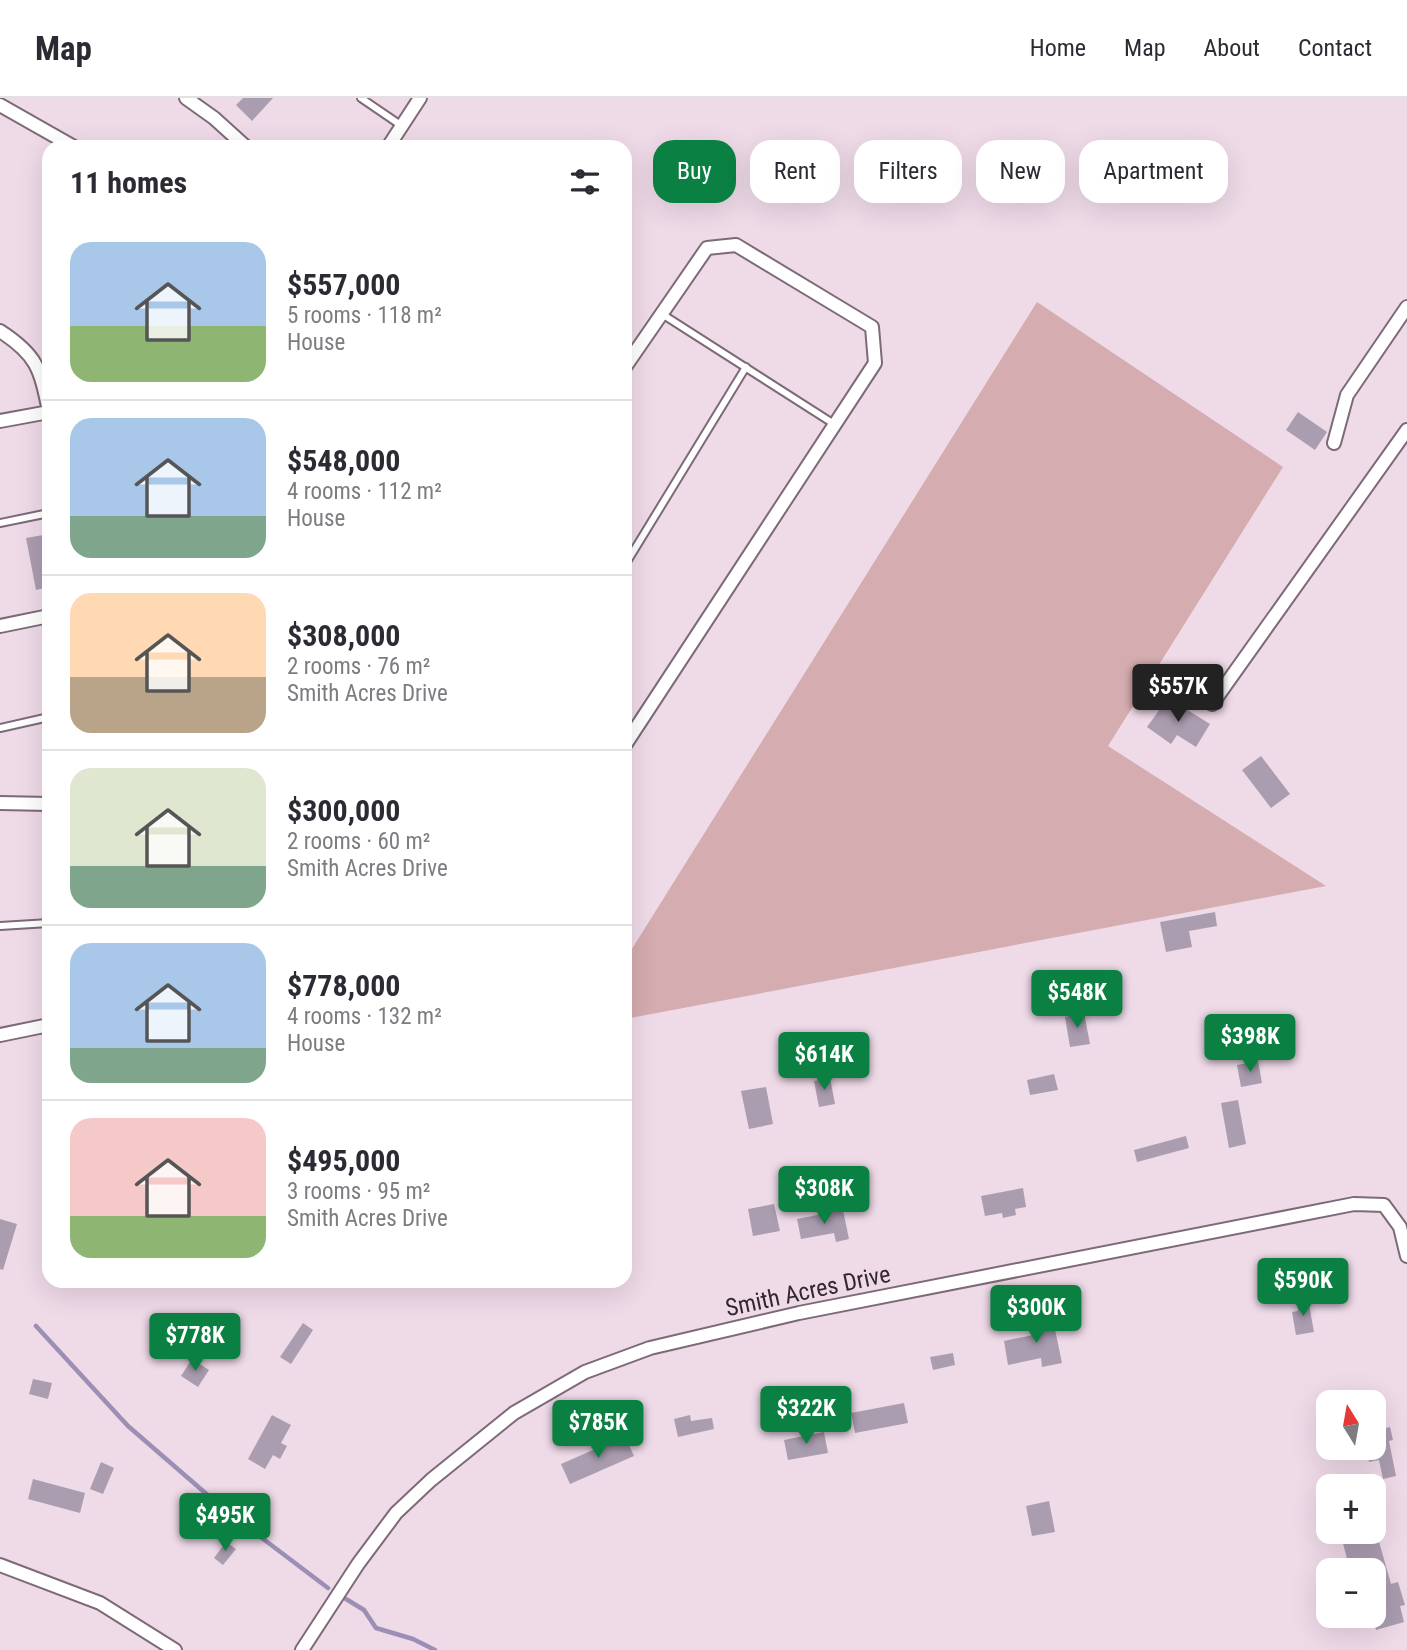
<!DOCTYPE html>
<html lang="en">
<head>
<meta charset="utf-8">
<style>
  body { margin:0; font-family:"Roboto Condensed",sans-serif; background:#f2f2f3; color:#2b2b33; height:100vh; display:flex; flex-direction:column; font-size:26px; white-space:nowrap }
  * { box-sizing:border-box; margin:0 }
  p { font-size:23px; color:#7c7c81 }
  .icon { flex:none; width:38px; height:38px; fill:none; stroke:currentColor; stroke-width:2; stroke-linecap:round; stroke-linejoin:round }
  .map { position:relative; flex:1; overflow:hidden }
  .details { position:absolute; left:42px; top:42px; width:590px; height:1148px; display:flex; flex-direction:column; background:#fff; border-radius:21px; box-shadow:0 7px 28px #0002 }
  .details>* { flex:none }
  .top-card { position:absolute; left:653px; top:42px; width:649px; height:63px; display:flex; gap:14px }
  .needle { width:46px; rotate:349deg }
  .tools { position:absolute; left:1316px; top:1292px; display:grid; gap:14px }
  .tools a { display:grid; place-items:center; width:70px; height:70px; border-radius:14px; background:#fff; box-shadow:0 7px 28px #0002; font-size:35px }
  .price { position:absolute; translate:-50% -60px; padding:0 16px; border-radius:7px; background:#0b8043; color:#fff; font-size:23px; line-height:46px; filter:drop-shadow(0 2px 4px #0008) }
  .price::after { content:''; position:absolute; left:50%; top:42px; width:21px; height:16px; margin-left:-10px; background:inherit; clip-path:polygon(0 0,100% 0,50% 100%) }
  .price.on { background:#222; color:#fff }
  ul { padding:0; list-style:none }
  li { display:flex; align-items:center; gap:21px; height:175px; padding:0 28px }
  li+li { border-top:2px solid #e1e1e2 }
  li span { display:grid; place-items:center; flex:none; width:196px; height:140px; border-radius:21px; color:#555 }
  li>.icon { margin-inline-start:auto }
  span .icon { width:84px; height:84px; fill:#fffc; stroke-width:1 }
  li b { font-size:30px }
  h2 { display:flex; justify-content:space-between; align-items:center; height:84px; padding:0 28px; font-size:30px }
  .tag { padding:0 24px; border-radius:21px; background:#fff; box-shadow:0 7px 28px #0002; font-size:24px; line-height:63px }
  .tag.on { background:#0b8043; color:#fff }
  header { display:flex; align-items:center; gap:42px; box-sizing:border-box; height:98px; padding:0 35px; background:#fff; border-bottom:2px solid #e1e1e2 }
  header strong { font-size:33px }
  nav { display:flex; gap:38px; margin-inline-start:auto; font-size:24px }
  .map>svg:first-child { display:block }
  .green { fill:#d5acaf }
  .lines { fill:none; stroke-linecap:round; stroke-linejoin:round }
  .stream { stroke:#9c8fb5; stroke-width:4.5 }
  .building { fill:#ab9db0 }
  .lane-casing { stroke:#7d6a77; stroke-width:10 }
  .street-casing { stroke:#7d6a77; stroke-width:16 }
  .lane { stroke:#fff; stroke-width:6 }
  .street { stroke:#fff; stroke-width:12 }
  .labels { text-anchor:middle; stroke-width:6; stroke-linejoin:round; paint-order:stroke }
  .street-label { font-size:24px; fill:#30282e; stroke:#efdae8 }
</style>
</head>
<body>
<header>
<strong>Map</strong>
<nav><a>Home</a><a>Map</a><a>About</a><a>Contact</a></nav>
</header>
<div class="map">
<svg width="1407" height="1552" viewBox="0 0 1407 1552">
  <rect width="100%" height="100%" fill="#efdae8"/>
  <!-- green -->
  <path class="green" d="M1037,204L1283,369L1108,648L1326,788L625,921V862Z"/>
  <g class="lines">
    <!-- stream -->
    <path class="stream" d="M36,1228L128,1328L225,1412L328,1490
      M346,1501L364,1512L376,1530L413,1541L435,1552"/>
  </g>
  <!-- building -->
  <path class="building" d="M243,0H273L252,23L236,7Z
    M1298,314L1327,334L1315,352L1286,332Z
    M49,436V489L36,492L26,440Z
    M1168,600L1210,626L1196,649L1177,637L1171,646L1147,629Z
    M1261,658L1290,696L1271,710L1242,672Z
    M1215,814L1217,828L1189,833L1192,849L1166,854L1160,824Z
    M1084,915L1090,946L1070,949L1065,919Z
    M1258,963L1262,985L1241,989L1237,967Z
    M1054,976L1058,992L1030,997L1027,982Z
    M830,980L835,1006L819,1009L814,983Z
    M766,989L773,1026L749,1031L741,993Z
    M1238,1002L1246,1046L1229,1050L1221,1005Z
    M1186,1038L1189,1050L1137,1064L1134,1052Z
    M1023,1090L1026,1109L1015,1111L1016,1117L1003,1120L1002,1115L985,1118L981,1098Z
    M774,1106L780,1133L753,1138L748,1111Z
    M843,1112L849,1141L836,1144L834,1135L801,1141L797,1121Z
    M0,1121L17,1126L3,1172L0,1171Z
    M1308,1201L1314,1234L1296,1237L1292,1214L1298,1213L1296,1203Z
    M1052,1217L1062,1265L1042,1269L1041,1260L1008,1267L1004,1243L1038,1236L1034,1221Z
    M303,1225L313,1232L291,1266L280,1259Z
    M953,1255L955,1267L933,1272L930,1259Z
    M192,1261L209,1272L198,1289L181,1278Z
    M33,1281L52,1285L48,1301L29,1296Z
    M904,1305L908,1325L855,1335L851,1315Z
    M272,1317L291,1327L281,1345L287,1348L280,1361L273,1357L265,1371L248,1361Z
    M690,1317L691,1323L712,1320L714,1331L678,1339L674,1321Z
    M1390,1329L1393,1342L1389,1343L1396,1378L1383,1381L1379,1362L1369,1364L1366,1349H1374V1333Z
    M824,1334L828,1355L788,1362L784,1342Z
    M625,1338L634,1358L570,1386L561,1366Z
    M101,1364L114,1370L103,1396L90,1391Z
    M33,1381L85,1395L80,1415L28,1401Z
    M1049,1403L1055,1434L1032,1438L1026,1408Z
    M1360,1433H1376L1391,1486L1398,1484L1405,1507L1400,1508L1404,1524L1376,1532L1373,1519L1379,1517L1374,1499V1472H1366L1364,1464L1349,1468L1341,1438Z
    M226,1444L236,1451L223,1467L214,1460Z"/>
  <g class="lines">
    <!-- lane casing -->
    <g class="lane-casing">
      <path id="lane" d="M361,0L402,28
        M662,216L834,326
        M0,425L49,415
        M625,467L746,269
        M0,630L49,619
        M0,828L49,825"/>
    </g>
    <!-- street casing -->
    <g class="street-casing">
      <path id="street" d="M186,0L214,20L246,49
        M0,7L74,49
        M388,49L420,0
        M0,233C37,257 40,270 49,313
        M625,269L707,150L736,147L872,229L875,265L625,647
        M0,323L49,314
        M1334,345L1347,297L1407,209
        M0,528L49,518
        M1212,606L1407,332
        M0,705L49,706
        M0,937L49,927
        M0,1467L100,1505L175,1552
        M302,1552L358,1466L396,1415L431,1382L514,1315L585,1274L650,1250L799,1215L1354,1106L1384,1107L1400,1129L1407,1158"/>
    </g>
    <!-- lane -->
    <use href="#lane" class="lane"/>
    <!-- street -->
    <use href="#street" class="street"/>
  </g>
  <g class="labels">
    <!-- street labels -->
    <g class="street-label">
      <text transform="translate(808 1193) rotate(-12)" y="8">Smith Acres Drive</text>
    </g>
  </g>
</svg>
<div class="tools">
<a><svg class="needle" viewBox="-14 -14 28 28"><path d="M0-13l5 13h-10z" fill="#e53935"/><path d="M0 13l5-13h-10z" fill="#7c7c81"/></svg></a>
<a>+</a>
<a>−</a>
</div>
<b class="price on" style="left:1178px;top:626px">$557K</b>
<b class="price" style="left:1077px;top:932px">$548K</b>
<b class="price" style="left:1250px;top:976px">$398K</b>
<b class="price" style="left:824px;top:994px">$614K</b>
<b class="price" style="left:824px;top:1128px">$308K</b>
<b class="price" style="left:1303px;top:1220px">$590K</b>
<b class="price" style="left:1036px;top:1247px">$300K</b>
<b class="price" style="left:195px;top:1275px">$778K</b>
<b class="price" style="left:806px;top:1348px">$322K</b>
<b class="price" style="left:598px;top:1362px">$785K</b>
<b class="price" style="left:225px;top:1455px">$495K</b>
<div class="top-card">
<a class="tag on">Buy</a>
<a class="tag">Rent</a>
<a class="tag">Filters</a>
<a class="tag">New</a>
<a class="tag">Apartment</a>
</div>
<section class="details">
<h2>11 homes<svg class="icon" aria-label="filters" viewBox="0 0 24 24"><path d="M4 7h16M4 17h16"/><circle cx="9" cy="7" r="2"/><circle cx="15" cy="17" r="2"/></svg></h2>
<ul>
<li><span style="background:linear-gradient(#a9c7e8 60%,#8fb573 0)"><svg class="icon" aria-label="home" viewBox="0 0 24 24"><path d="M3 11l9-7 9 7M6 9v11h12V9"/></svg></span><div><b>$557,000</b><p>5 rooms · 118 m²</p><p>House</p></div></li>
<li><span style="background:linear-gradient(#a9c7e8 70%,#7fa58c 0)"><svg class="icon" aria-label="home" viewBox="0 0 24 24"><path d="M3 11l9-7 9 7M6 9v11h12V9"/></svg></span><div><b>$548,000</b><p>4 rooms · 112 m²</p><p>House</p></div></li>
<li><span style="background:linear-gradient(#ffd9b3 60%,#b9a48a 0)"><svg class="icon" aria-label="home" viewBox="0 0 24 24"><path d="M3 11l9-7 9 7M6 9v11h12V9"/></svg></span><div><b>$308,000</b><p>2 rooms · 76 m²</p><p>Smith Acres Drive</p></div></li>
<li><span style="background:linear-gradient(#dfe7d0 70%,#7fa58c 0)"><svg class="icon" aria-label="home" viewBox="0 0 24 24"><path d="M3 11l9-7 9 7M6 9v11h12V9"/></svg></span><div><b>$300,000</b><p>2 rooms · 60 m²</p><p>Smith Acres Drive</p></div></li>
<li><span style="background:linear-gradient(#a9c7e8 75%,#7fa58c 0)"><svg class="icon" aria-label="home" viewBox="0 0 24 24"><path d="M3 11l9-7 9 7M6 9v11h12V9"/></svg></span><div><b>$778,000</b><p>4 rooms · 132 m²</p><p>House</p></div></li>
<li><span style="background:linear-gradient(#f6c9c9 70%,#8fb573 0)"><svg class="icon" aria-label="home" viewBox="0 0 24 24"><path d="M3 11l9-7 9 7M6 9v11h12V9"/></svg></span><div><b>$495,000</b><p>3 rooms · 95 m²</p><p>Smith Acres Drive</p></div></li>
</ul>
</section>
</div>
</body>
</html>
